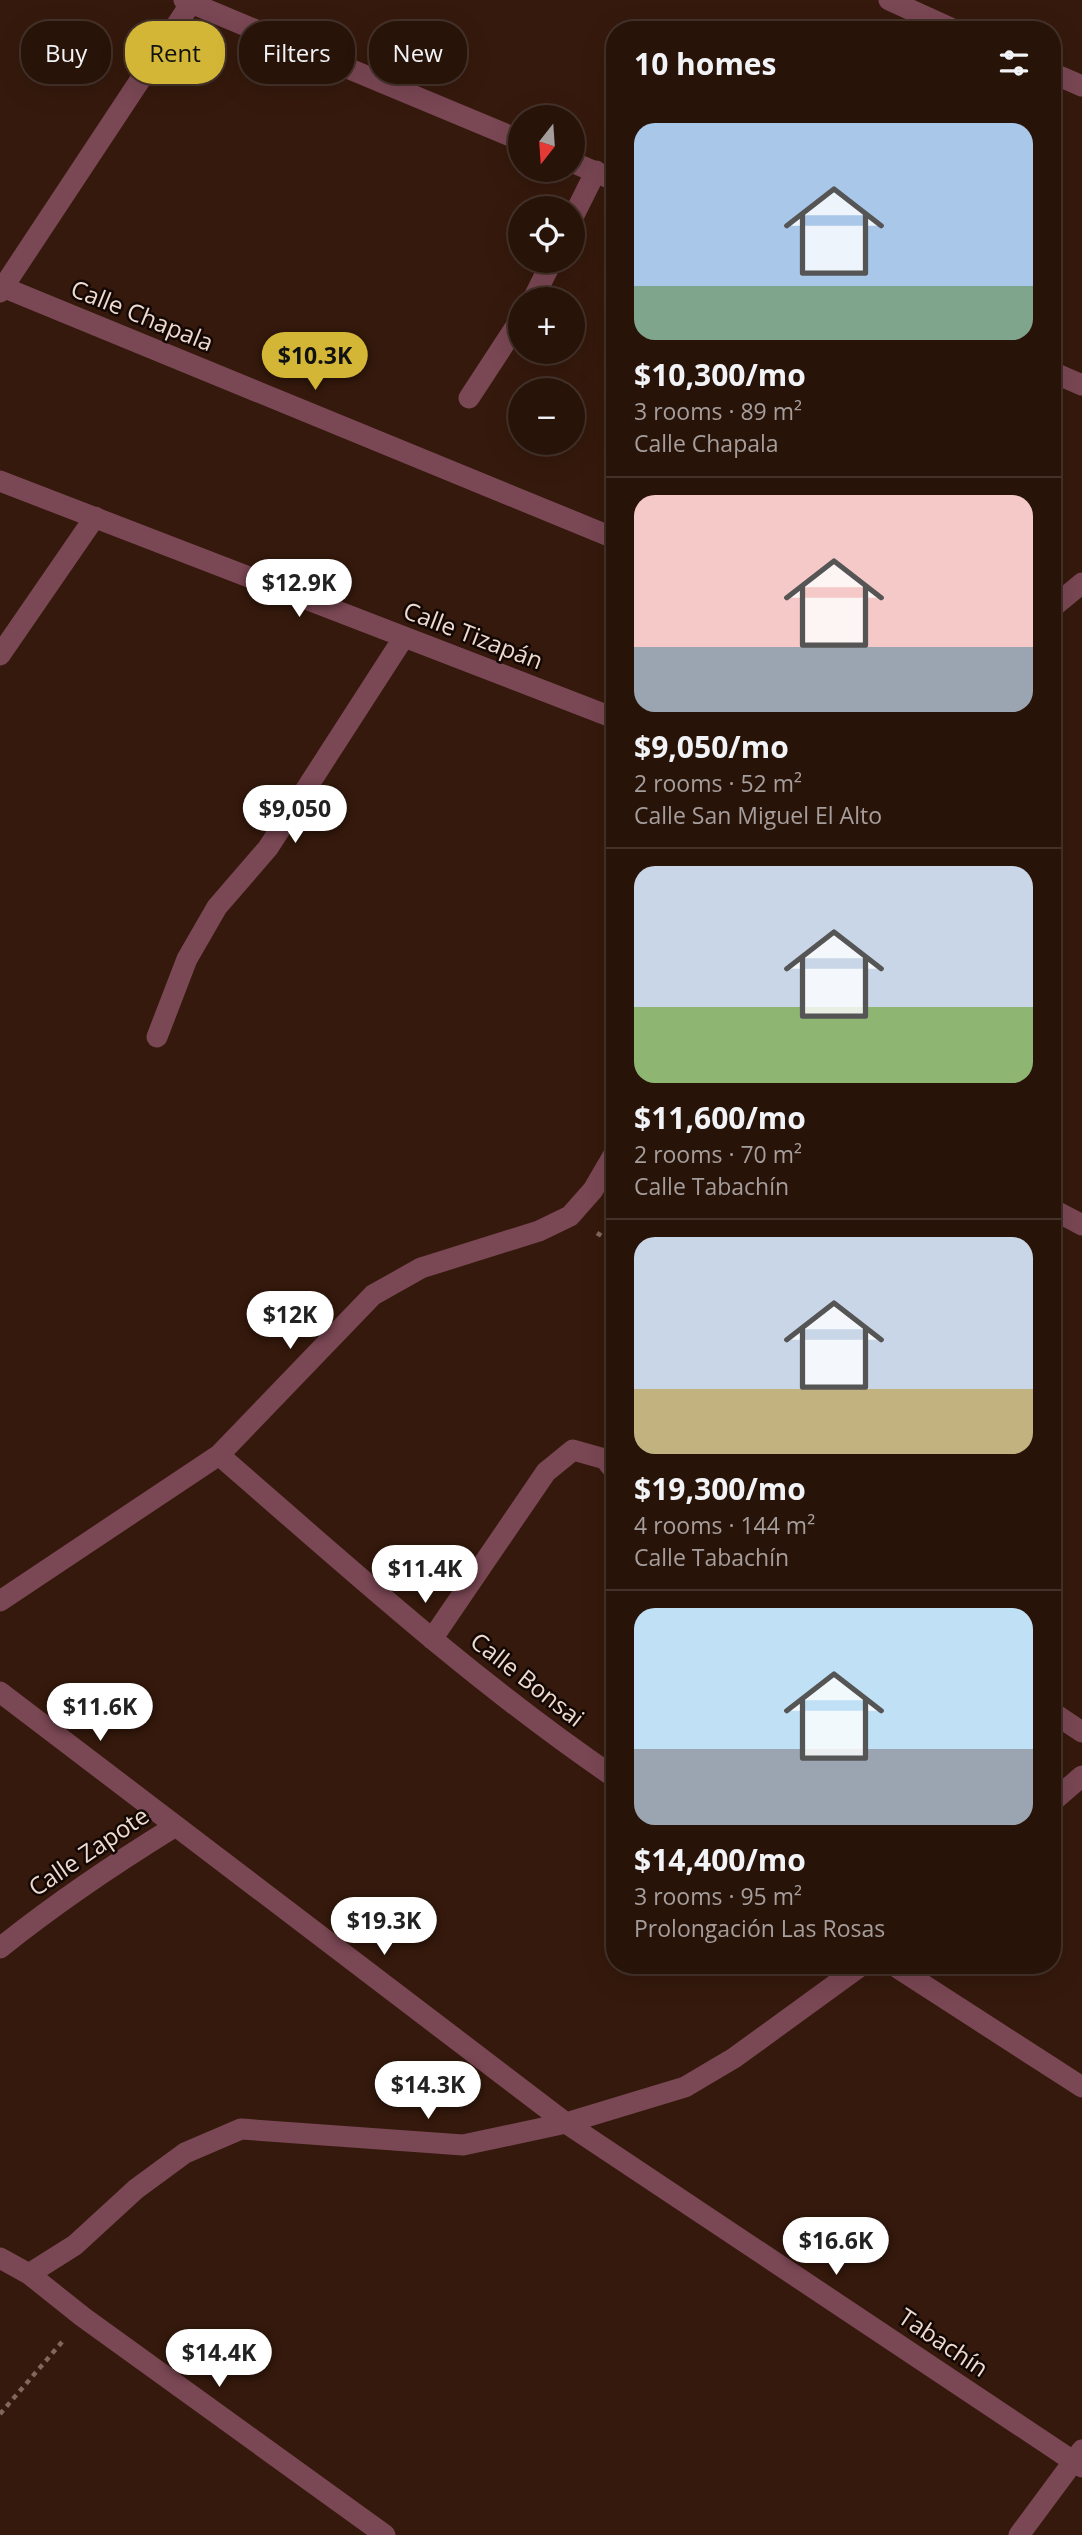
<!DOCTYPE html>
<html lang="en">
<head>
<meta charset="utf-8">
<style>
  body { margin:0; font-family:"Open Sans",sans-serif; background:#342017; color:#f1f3f6; height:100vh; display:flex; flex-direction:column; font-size:26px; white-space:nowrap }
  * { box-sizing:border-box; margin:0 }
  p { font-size:23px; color:#a59e9c }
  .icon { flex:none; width:38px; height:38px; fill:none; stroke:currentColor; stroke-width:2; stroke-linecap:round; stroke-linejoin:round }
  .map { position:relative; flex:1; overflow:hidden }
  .side { position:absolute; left:606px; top:21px; width:455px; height:1953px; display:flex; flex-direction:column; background:#281309; border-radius:28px; box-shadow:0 7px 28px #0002,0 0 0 2px #44322a }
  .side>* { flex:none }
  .top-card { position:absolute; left:21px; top:21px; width:480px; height:63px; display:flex; gap:14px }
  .needle { width:46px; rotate:197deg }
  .tools { position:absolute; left:508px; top:105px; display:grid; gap:14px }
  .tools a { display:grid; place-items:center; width:77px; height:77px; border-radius:50%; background:#281309; box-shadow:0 7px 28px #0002,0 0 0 2px #44322a; font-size:35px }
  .price { position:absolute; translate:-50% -60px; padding:0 16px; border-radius:24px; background:#fff; color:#222; font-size:23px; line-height:46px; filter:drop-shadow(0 2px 4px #0008) }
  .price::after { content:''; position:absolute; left:50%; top:42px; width:21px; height:16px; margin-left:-10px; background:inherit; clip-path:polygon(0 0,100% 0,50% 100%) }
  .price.current { background:#d3b635; color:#111 }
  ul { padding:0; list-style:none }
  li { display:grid; align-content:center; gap:14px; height:371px; padding:0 28px }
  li+li { border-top:2px solid #44322a }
  li span { display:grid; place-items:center; height:217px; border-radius:21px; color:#555 }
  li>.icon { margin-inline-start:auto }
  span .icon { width:126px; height:126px; fill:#fffc; stroke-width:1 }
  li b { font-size:30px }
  h2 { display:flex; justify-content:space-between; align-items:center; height:84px; padding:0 28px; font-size:30px }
  .pill { padding:0 24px; border-radius:28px; background:#281309; box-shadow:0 7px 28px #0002,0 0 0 2px #44322a; font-size:24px; line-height:63px }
  .pill.current { background:#d3b635; color:#111 }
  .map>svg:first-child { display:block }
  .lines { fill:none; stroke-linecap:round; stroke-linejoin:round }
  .path { stroke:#81685d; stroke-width:4.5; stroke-dasharray:5 5; stroke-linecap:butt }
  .minor { stroke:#7a4754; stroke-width:21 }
  .labels { text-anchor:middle; stroke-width:5; stroke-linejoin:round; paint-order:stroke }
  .street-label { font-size:24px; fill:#eedad1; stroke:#140804 }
</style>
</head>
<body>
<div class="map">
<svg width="1082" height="2535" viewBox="0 0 1082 2535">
  <rect width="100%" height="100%" fill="#35190c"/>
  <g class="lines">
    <!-- path -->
    <path class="path" d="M597,1233L614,1244
      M0,2414L62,2342"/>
    <!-- minor -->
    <path class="minor" d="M184,0L520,140
      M889,0L955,30
      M1052,73L1082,86
      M572,162L614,180
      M572,219L596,171
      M0,286L614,538
      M0,292L193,0
      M533,299L552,261
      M1052,372L1082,385
      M469,398L520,320
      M0,481L614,718
      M1052,608L1082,583
      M0,655L95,517
      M157,1037L187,959L217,907L268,848L404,637
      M1052,1209L1082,1225
      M219,1455C347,1566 473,1681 614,1777
      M0,1601L219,1455L373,1295L421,1268L539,1231L570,1216L593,1190L614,1154
      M432,1639L546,1472L573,1450L605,1459L614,1470
      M0,1692L566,2123L1082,2467
      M1052,1712L1082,1732
      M1052,1802L1082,1776
      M0,1948C56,1903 114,1864 174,1827
      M893,1965L1082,2087
      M0,2258L29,2274L75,2245L136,2189L185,2153L241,2129L463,2145L566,2123L685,2087L734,2058L862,1965
      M29,2274L83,2317L385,2535
      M1019,2535L1082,2450"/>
  </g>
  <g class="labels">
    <!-- street labels -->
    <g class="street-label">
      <text transform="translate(142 316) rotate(22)" y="8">Calle Chapala</text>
      <text transform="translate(473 636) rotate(21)" y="8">Calle Tizapán</text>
      <text transform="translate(527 1680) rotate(38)" y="8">Calle Bonsai</text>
      <text transform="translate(89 1852) rotate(-34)" y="8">Calle Zapote</text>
      <text transform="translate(943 2343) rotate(34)" y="8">Tabachín</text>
    </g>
  </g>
</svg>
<div class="tools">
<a><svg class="needle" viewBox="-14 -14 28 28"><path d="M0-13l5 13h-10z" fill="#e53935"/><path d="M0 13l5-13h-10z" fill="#a59e9c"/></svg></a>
<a><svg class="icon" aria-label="locate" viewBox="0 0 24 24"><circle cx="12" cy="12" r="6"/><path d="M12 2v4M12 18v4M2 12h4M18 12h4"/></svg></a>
<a>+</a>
<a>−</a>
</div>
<b class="price current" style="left:315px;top:392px">$10.3K</b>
<b class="price" style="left:299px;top:619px">$12.9K</b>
<b class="price" style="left:295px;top:845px">$9,050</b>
<b class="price" style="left:290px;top:1351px">$12K</b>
<b class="price" style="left:425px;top:1605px">$11.4K</b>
<b class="price" style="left:100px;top:1743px">$11.6K</b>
<b class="price" style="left:384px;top:1957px">$19.3K</b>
<b class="price" style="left:428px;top:2121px">$14.3K</b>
<b class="price" style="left:836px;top:2277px">$16.6K</b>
<b class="price" style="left:219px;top:2389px">$14.4K</b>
<div class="top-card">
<a class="pill">Buy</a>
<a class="pill current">Rent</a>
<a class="pill">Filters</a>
<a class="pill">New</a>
</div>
<section class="side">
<h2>10 homes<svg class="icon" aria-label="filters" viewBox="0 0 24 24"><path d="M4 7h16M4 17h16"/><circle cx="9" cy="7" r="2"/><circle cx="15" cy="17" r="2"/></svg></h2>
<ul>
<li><span style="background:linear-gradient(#a9c7e8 75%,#7fa58c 0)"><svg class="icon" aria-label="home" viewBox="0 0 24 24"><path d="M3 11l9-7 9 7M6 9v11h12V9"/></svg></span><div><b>$10,300/mo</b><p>3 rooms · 89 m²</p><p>Calle Chapala</p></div></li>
<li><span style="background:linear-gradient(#f6c9c9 70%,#9aa5b1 0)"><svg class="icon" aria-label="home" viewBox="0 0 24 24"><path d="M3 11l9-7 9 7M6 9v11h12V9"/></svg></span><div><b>$9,050/mo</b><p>2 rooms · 52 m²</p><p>Calle San Miguel El Alto</p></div></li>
<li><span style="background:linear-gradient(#c9d6e8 65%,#8fb573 0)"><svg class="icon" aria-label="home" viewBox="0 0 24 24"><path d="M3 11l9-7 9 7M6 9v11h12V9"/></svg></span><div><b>$11,600/mo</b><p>2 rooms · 70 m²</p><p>Calle Tabachín</p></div></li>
<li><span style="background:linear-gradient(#c9d6e8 70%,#c2b280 0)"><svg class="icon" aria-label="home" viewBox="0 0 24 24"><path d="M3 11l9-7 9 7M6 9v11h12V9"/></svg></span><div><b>$19,300/mo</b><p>4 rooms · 144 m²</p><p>Calle Tabachín</p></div></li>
<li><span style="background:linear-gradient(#bfe0f5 65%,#9aa5b1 0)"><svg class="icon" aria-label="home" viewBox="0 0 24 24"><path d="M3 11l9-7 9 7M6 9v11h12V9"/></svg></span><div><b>$14,400/mo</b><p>3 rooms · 95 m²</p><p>Prolongación Las Rosas</p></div></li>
</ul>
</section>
</div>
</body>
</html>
